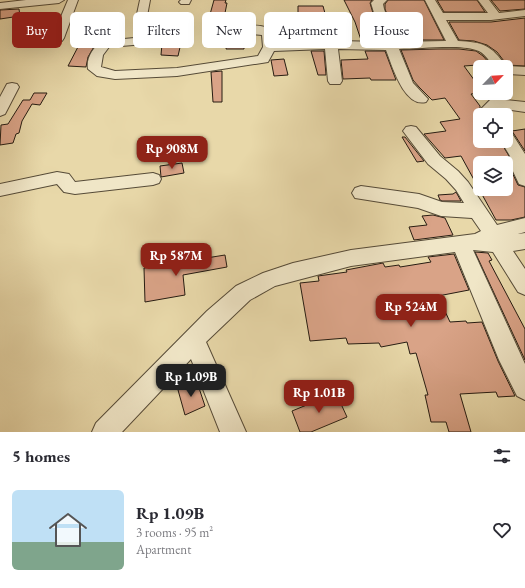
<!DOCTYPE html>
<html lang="en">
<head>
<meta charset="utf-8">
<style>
  body { margin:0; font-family:"EB Garamond",serif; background:#f7f7f7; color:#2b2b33; height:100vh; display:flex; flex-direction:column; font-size:15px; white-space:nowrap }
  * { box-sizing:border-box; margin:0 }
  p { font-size:13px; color:#7c7c81 }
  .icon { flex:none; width:22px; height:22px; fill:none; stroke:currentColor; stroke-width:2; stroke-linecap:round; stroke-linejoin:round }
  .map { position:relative; height:432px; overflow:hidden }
  .details { display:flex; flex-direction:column; background:#fff; flex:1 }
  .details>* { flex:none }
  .top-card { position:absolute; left:12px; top:12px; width:501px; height:36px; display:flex; gap:8px }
  .needle { width:26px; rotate:65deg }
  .controls { position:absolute; left:473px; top:60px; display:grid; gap:8px }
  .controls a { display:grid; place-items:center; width:40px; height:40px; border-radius:6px; background:#fff; box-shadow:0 4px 16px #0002; font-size:20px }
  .price { position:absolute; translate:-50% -34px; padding:0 9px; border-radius:8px; background:#8f2418; color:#fff; font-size:13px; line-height:26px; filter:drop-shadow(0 1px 2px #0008) }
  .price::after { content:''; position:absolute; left:50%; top:24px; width:12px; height:9px; margin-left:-6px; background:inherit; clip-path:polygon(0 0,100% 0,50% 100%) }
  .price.on { background:#222; color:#fff }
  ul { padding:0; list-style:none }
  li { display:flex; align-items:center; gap:12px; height:100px; padding:0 12px }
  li+li { border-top:1px solid #e1e1e2 }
  li span { display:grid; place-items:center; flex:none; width:112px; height:80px; border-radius:6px; color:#555 }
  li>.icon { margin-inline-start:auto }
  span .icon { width:48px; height:48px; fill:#fffc; stroke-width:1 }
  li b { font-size:17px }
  h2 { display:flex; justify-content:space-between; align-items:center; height:48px; padding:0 12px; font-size:17px }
  .chip { padding:0 14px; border-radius:6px; background:#fff; box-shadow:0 4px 16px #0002; font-size:14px; line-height:36px }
  .chip.on { background:#8f2418; color:#fff }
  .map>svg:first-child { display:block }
  .building { fill:#d9a387; stroke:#261c12; fill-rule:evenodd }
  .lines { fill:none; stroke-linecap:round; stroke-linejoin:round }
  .minor-casing { stroke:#564b38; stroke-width:2 }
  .minor { fill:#f0e6c7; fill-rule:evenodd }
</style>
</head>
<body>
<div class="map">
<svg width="525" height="432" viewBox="0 0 525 432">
  <rect width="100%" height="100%" fill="#e8d8a9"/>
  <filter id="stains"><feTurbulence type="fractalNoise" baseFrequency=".005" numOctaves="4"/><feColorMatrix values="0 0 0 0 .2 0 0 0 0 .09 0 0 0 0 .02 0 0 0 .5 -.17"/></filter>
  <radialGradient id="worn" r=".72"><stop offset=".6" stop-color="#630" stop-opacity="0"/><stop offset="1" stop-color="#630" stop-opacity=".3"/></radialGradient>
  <!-- building -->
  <path class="building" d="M214,0H226L225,3H227L224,18H209Z
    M344,0H372L370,3L381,40H361L355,22Z
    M388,0H424L444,40H397L385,9V4Z
    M437,0H477L485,12H444Z
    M491,0H525V9L500,11Z
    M298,6H323L326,17H317L322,40L284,41L282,26H272L271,13H298Z
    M19,9L20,16L0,19V10Z
    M525,18V66L507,65L497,52L487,45L474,41L459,40L449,22H491Z
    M228,37H244V49H226Z
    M181,43L178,56L161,55L162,44Z
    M79,45H95L88,57L86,67L68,66Z
    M438,49H459L476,51L483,56L490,64L464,66L480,88V93H483L471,94L480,106V141H500L509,156L510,168L518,185L525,187V217L511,220H496L461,156L445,158L424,134L446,131L440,122L460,119L445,98L432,100L419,87L413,80L401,50ZM480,163H506V189H480Z
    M311,51H324L326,75H318Z
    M365,51H385L396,80H371L370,78L343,79L341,60L368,59Z
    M284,59L288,75L274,76L271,60Z
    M222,71V102H213L211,72Z
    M34,93H47L40,105L32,104L22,121L19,133L16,134L13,143L0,145L1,125L8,124L23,100H30Z
    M525,129V151L512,131Z
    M402,137H405L424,161L417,162Z
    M182,163L184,173L161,177L160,166Z
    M456,192L461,201H442L440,200L438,195L453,194Z
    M433,215L445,218L453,235L414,240L409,227L427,225L422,216Z
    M475,252L488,253L492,260L489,261L525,329V360Z
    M454,254L469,290L438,296L450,322L466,321L467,323L482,322L498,361L515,396L498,397L496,392L460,394L471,432H449L446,422H431L425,395H428L416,353L410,354L407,342L381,347L379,343L348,344L346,338L310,341L300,283L319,281L318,276L347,272L346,270L383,263L385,267L399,265L400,267L431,262L428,257Z
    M225,255L227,267L183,275L185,295L145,302L144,268Z
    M197,382L205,406L185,415L178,390Z
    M336,393L347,417L311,432H300L292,411Z"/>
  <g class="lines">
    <!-- minor casing -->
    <g class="minor-casing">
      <path id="minor" d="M26,0H64L59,3L0,9V3Z
        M68,0H78L64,38L62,41H54L52,38Z
        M140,0H150L147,16H139L137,14Z
        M181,0H191L189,4H181L179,2Z
        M374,0H387L383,4L384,9L396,42L446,41L425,0H435L443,13H488L478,0H489L499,13L525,10V16L491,20H446L458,41C483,42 491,45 506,66L525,67V75L506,74V67H493C489,60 484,52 476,50C458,44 419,49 399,49L413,83L428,99L426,102C404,108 392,65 386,50L338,49L342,81L340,84H330L328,81L325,49L274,51L268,62L177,76L115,79L97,76L88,69C86,58 93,48 102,41L178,34L182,35L184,38L182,41L109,47L103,55L101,67L115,71L177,68L258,56L263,47L262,35L241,33L239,30L241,27C249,25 265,24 272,31C275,33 275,39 275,43L324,41V37L326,34H334L337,41L383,42L371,3Z
        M12,83L17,84L19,87L5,114L0,116V97L7,84Z
        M495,99L525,102V112L498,108L497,109L499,115H485L482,108L490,100Z
        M411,126L416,127L440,156L458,171L468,182L497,225L525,218V232L518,234L525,233V249L513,251L525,269V295L518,292L493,252L473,250L525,364V400L517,396L499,360L455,252L351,266L275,286L250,300L206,342L246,432H220L191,359L122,432H92L96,423L207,311L236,286L263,273L293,263L351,250L475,234L481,231L472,218L441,216L418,208L355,198L352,193L355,188L361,186L419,194L442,202L464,203L456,190L446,179L428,164L406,135L403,131L406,127Z
        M506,131L511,132L525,154V186L519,184L511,167L510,156L501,141H506Z
        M57,172L69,174L75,182L153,173L159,175L161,179L159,183L153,185L75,194L64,192L57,184L0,196V184Z"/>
    </g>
    <!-- minor -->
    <use href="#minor" class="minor"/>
  </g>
  <rect width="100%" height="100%" filter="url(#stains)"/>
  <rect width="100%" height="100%" fill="url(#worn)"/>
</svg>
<div class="controls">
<a><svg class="needle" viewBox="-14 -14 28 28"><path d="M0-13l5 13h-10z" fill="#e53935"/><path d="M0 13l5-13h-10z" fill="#7c7c81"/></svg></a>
<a><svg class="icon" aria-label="locate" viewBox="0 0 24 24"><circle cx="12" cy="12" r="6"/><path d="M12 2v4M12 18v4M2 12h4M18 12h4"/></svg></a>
<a><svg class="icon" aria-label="layers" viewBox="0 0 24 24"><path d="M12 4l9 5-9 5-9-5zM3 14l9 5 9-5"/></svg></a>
</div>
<b class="price" style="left:172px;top:170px">Rp 908M</b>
<b class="price" style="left:176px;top:277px">Rp 587M</b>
<b class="price" style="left:411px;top:328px">Rp 524M</b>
<b class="price on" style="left:191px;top:398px">Rp 1.09B</b>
<b class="price" style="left:319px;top:414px">Rp 1.01B</b>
<div class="top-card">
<a class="chip on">Buy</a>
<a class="chip">Rent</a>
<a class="chip">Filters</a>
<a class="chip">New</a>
<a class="chip">Apartment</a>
<a class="chip">House</a>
</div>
</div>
<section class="details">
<h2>5 homes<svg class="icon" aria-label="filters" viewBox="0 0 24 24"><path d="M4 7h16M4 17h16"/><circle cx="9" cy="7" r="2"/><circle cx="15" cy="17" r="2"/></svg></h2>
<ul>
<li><span style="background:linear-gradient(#bfe0f5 65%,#7fa58c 0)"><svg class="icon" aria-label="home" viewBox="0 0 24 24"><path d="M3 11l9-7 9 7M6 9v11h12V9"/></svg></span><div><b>Rp 1.09B</b><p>3 rooms · 95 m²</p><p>Apartment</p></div><svg class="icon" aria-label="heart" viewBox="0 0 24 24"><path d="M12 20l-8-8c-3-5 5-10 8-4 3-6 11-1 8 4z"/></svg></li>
</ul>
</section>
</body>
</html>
